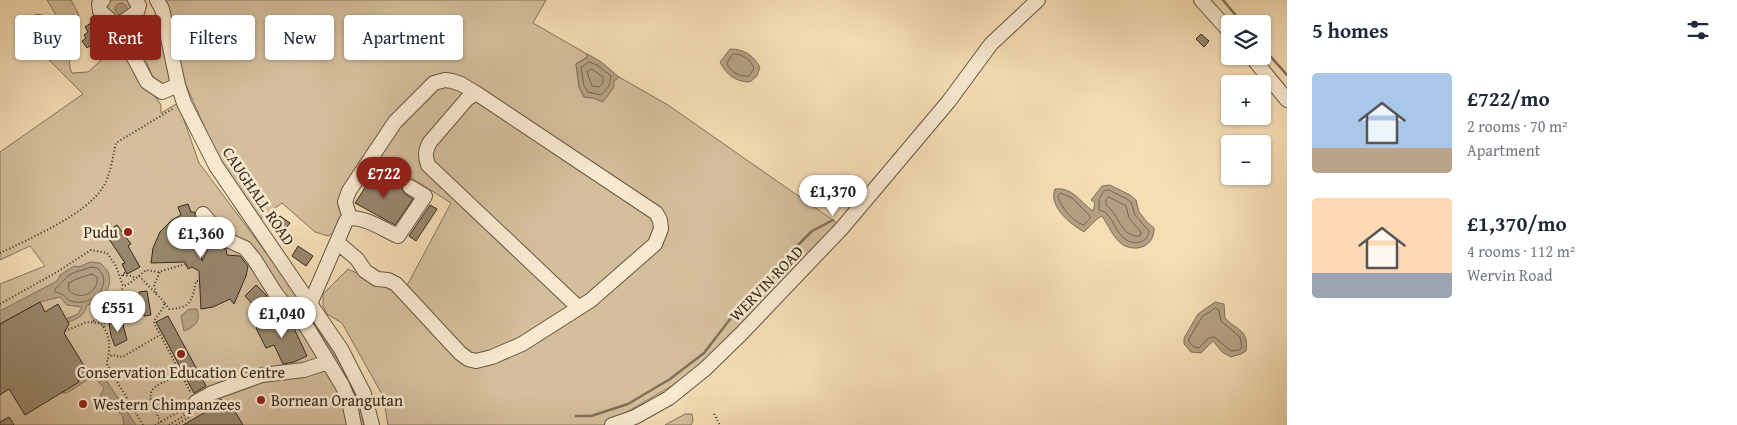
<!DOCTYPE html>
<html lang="en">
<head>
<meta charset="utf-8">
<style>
  body { margin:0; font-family:"Gentium Book Plus",serif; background:#f6f6f7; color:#1f2937; height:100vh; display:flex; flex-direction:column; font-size:19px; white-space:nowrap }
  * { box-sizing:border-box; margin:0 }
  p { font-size:16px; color:#747a83 }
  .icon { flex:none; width:28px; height:28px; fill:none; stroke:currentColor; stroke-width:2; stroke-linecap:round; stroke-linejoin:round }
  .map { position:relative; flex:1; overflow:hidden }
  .drawer { display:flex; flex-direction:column; background:#fff; width:450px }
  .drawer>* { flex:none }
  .top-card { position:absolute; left:15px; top:15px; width:475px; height:45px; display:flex; gap:10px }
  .fabs { position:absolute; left:1221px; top:15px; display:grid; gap:10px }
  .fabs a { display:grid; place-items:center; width:50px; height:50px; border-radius:5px; background:#fff; box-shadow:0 1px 4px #0004; font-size:25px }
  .price { position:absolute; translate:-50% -42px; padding:0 11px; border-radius:18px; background:#fff; color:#222; font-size:16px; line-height:32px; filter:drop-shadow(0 1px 2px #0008) }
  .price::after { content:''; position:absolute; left:50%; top:30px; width:15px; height:11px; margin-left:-8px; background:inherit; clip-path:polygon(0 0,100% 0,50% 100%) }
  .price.current { background:#8f2418; color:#fff }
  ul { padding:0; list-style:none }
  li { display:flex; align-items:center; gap:15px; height:125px; padding:0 25px }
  li span { display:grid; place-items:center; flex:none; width:140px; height:100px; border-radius:5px; color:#555 }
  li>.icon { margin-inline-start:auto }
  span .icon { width:60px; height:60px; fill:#fffc; stroke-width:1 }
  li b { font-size:21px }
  h2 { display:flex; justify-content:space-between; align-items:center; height:60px; padding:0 25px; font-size:21px }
  .pill { padding:0 18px; border-radius:5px; background:#fff; box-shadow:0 1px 4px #0004; font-size:18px; line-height:45px }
  .pill.current { background:#8f2418; color:#fff }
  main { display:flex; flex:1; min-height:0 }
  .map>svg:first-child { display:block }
  .green { fill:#d4be9b; stroke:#84745c }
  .water { fill:#b3a081; stroke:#807059 }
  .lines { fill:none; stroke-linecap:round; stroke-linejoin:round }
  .shore { stroke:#74644f; stroke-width:1 }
  .stream { stroke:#807059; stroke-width:2.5 }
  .building { fill:#98876c; stroke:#34291d }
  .minor-casing { stroke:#645643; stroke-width:16 }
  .path { stroke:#34291d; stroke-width:2; stroke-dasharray:1 2.5; stroke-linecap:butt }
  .minor { stroke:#f8e9cf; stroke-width:14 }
  .poi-dot { fill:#8f2418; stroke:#f8e9cf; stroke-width:2 }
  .labels { text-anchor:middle; stroke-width:5; stroke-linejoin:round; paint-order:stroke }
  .street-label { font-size:16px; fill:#34291d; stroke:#f8e9cf }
  .poi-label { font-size:16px; fill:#34291d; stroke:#f8e9cf; text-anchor:start }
</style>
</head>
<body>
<main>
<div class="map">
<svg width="1287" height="425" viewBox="0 0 1287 425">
  <rect width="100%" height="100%" fill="#f5ddb5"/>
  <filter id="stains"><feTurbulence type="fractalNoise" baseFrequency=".004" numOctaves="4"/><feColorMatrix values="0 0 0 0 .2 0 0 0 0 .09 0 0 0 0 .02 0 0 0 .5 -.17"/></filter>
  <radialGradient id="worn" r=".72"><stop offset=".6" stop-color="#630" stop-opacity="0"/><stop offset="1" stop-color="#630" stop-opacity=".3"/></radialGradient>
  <!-- green -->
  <path class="green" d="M47,0H71L79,15L71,21H63L56,15Z
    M109,0H130L133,8L117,18L108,14L103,4Z
    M165,0H546L533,23L587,54V57L576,64L579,87L584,97L593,98L603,101L614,81L619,77L668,105L840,225L708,365L604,425H388L383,396L342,323L327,314L323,306V294L348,269C367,277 383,287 402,295L451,203L410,177L401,187L369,166L336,231L328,236L315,232L282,203L260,219L221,164L185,83Z
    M36,14L42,15C49,25 63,38 67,46C72,55 67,64 72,73L88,72L107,55L103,32L107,28H112L140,79L157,99L161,105V113L178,103L199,163L288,282L344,370L360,407L364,425H0V284L45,266L30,246L0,260V152L83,94L26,37L24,30Z
    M160,21L172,82L159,85L155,83L145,58L137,52L127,32L129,27L139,23Z
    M685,414H692L693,421L691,425H665Z"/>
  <!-- water -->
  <path class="water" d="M115 9a6 6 0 1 1 12 0a6 6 0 1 1-12 0Z
    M730,49C744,49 753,55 760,67L757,76L750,82C736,82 726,75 720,62Z
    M587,54L600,61L619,77L614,81V87L603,102L593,98L584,97L579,87L576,64L587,58Z
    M1110,185L1130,195L1136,200L1139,212L1147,222L1154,228C1155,245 1138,253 1123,245C1114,239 1108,225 1102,216L1097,219L1084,232C1070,224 1048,206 1055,189C1073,187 1080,202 1093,211L1095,203L1091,200L1102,186Z
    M90,262L100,263C102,265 107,269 108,272C115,287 100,302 87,305C85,316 77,319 68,322L66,319L78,314L82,307L67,305L60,297L40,302L0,324V311L57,281L60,275L74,266L79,267Z
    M1215,302L1224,304L1225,318C1237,331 1249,329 1246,351L1241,354L1231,357L1222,352L1213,341L1201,353L1191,352L1184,344V338L1198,314Z
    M189,309H197C201,321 195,327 184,331L181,316Z
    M91,368L102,374L136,425H123L124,423L122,415L116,410L105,411L98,400L104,388L97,380L90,378L67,393H61L83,378L81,374Z"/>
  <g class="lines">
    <!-- shore -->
    <path class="shore" d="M733,54C742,53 751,60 754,68L749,76C740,77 729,72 727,63Z
      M589,62L597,65L611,76L609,86L601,95L588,92L584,86L581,68Z
      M592,69L603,77V83L599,87L592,86L587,72Z
      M1109,190L1127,199L1131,202L1135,215L1149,231C1148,243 1134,246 1125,239C1116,233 1114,220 1106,213C1105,211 1101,211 1099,210V199L1104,191Z
      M1061,193L1072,198L1090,216V218L1084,225C1074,223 1061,207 1058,197Z
      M1109,197L1126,206L1129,218L1141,232L1140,236C1121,238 1119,214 1106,205V200Z
      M91,267L97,268C103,273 105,278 103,285C99,299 84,305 71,301C64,298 66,294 55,292V289C62,284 64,278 71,274C76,271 85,270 91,267Z
      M92,274L97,277C99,294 78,302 68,289L69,283C76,278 84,277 92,274Z
      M1216,308L1219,310L1221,321L1240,337L1242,347L1239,350L1231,351L1214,337L1209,338L1199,348L1194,347L1189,342V339L1202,317Z"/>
    <!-- stream -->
    <path class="stream" d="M1223,0L1243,24
      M1262,47L1287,75
      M576,416H591L628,404L670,379L704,353L734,314L766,288L790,253L812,231L833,220"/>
  </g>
  <!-- building -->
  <path class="building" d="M92,22L101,39L87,48L82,41L86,38L84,35L88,32L85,27Z
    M1201,34L1209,41L1204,47L1196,39Z
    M376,171L401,187L405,194L413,199L395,225L355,203Z
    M188,204L191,212H195V216L200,224L202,261L213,239L219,246L226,249L227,255L240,256L248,266L246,276L234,304L230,299L213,307L201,309L199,271L192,267L188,269L185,262L151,263L153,248L160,232L172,220L181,215L178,207Z
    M430,205L437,209L416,241L409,236Z
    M280,216L290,223L283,232L273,226Z
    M117,225L131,244L128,246L140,267L127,274L122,264L125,263L105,233Z
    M298,246L313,256L306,266L292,256Z
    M256,285L267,296L255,307L245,296Z
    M147,291L151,315L144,316L139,292Z
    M40,302L45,312L58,304L69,324L64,333L86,369L75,375L79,382L25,415L9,389L0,395V324Z
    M283,315L291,322L307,356L294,362L283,364L274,345L266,348L256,328Z
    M168,316L206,386L194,393L156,322Z
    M122,321L127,340L115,346L111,336L109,323Z
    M221,399L225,406L230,403L243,425H183L211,409L209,405Z
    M9,417L14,425H0V422Z"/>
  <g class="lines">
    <!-- minor casing -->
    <g class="minor-casing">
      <path id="minor" d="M103,0L99,4L100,11L117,26L147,82L162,92L178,85
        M157,0L162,9L178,85L184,103L216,166L341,349L364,394L372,425
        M1201,0L1230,32
        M117,26L137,12L139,5L135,0
        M1251,56L1287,100
        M476,93L467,99L430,142C425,151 425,156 428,165L579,308
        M203,214L223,238L245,248L254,259L276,294L286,306L298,316L308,329L342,385L349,401L354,425
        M337,242L357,259L365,271L377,279L388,280L396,284L460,353L468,359L476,361L492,357L522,344L591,300L655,244L661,229L660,220L656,213L476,93L461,84L452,81L445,80L434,83L395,122L349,191L345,202L350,218
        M310,304L346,221L350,218C368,218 382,229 398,236L425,196L410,187
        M196,402L212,393L262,375L304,370L328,362
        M612,425L635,417L669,398L705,369L741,334L842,228L949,101L991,44L1038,0"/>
    </g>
    <!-- path -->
    <path class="path" d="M0,253C29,239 87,214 103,187C110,177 113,155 116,143L174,108
      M123,275L132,276L135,278
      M122,276L126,271
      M139,276L146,270L158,272L186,264
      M156,293L154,285L160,272
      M165,303L169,309C191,308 192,301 196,281H199
      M0,304L57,272L91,250L107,253L116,266L123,286L127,285L139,276L165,303L163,308L154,321L155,325L191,393
      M93,321L106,314
      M104,327C105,311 118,301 123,287
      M65,331L87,322L100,323C109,332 111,345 108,357
      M714,414L720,425
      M161,422C142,388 149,388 181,375
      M143,425L107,365V359L112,355L122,357L160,335
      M155,425L186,408
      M169,425L185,415L182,410
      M176,425L192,415"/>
    <!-- minor -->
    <use href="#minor" class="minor"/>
  </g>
  <!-- markers -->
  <g class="poi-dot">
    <circle cx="128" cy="232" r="5"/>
    <circle cx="181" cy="354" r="5"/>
    <circle cx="261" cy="400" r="5"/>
    <circle cx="83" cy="404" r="5"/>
  </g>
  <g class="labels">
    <!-- street labels -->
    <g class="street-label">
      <text transform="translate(259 196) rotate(56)" y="6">CAUGHALL ROAD</text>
      <text transform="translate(766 283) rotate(-46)" y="6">WERVIN ROAD</text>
    </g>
    <!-- poi labels -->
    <g class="poi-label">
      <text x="118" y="238" text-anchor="end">Pudu</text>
      <text x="181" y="378" text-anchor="middle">Conservation Education Centre</text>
      <text x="271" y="406">Bornean Orangutan</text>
      <text x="93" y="410">Western Chimpanzees</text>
    </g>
  </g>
  <rect width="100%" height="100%" filter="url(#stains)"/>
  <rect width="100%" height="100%" fill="url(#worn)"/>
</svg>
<div class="fabs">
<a><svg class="icon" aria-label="layers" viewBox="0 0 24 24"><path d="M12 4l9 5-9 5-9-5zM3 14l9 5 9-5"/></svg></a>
<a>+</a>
<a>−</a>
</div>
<b class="price current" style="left:384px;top:199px">£722</b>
<b class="price" style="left:833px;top:217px">£1,370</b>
<b class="price" style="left:201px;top:259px">£1,360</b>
<b class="price" style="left:118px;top:333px">£551</b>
<b class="price" style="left:282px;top:339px">£1,040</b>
<div class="top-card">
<a class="pill">Buy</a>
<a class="pill current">Rent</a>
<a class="pill">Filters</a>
<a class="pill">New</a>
<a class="pill">Apartment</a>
</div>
</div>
<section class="drawer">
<h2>5 homes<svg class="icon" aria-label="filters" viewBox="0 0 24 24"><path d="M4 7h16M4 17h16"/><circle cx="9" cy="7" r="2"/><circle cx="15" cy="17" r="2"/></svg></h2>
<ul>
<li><span style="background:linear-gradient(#a9c7e8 75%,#b9a48a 0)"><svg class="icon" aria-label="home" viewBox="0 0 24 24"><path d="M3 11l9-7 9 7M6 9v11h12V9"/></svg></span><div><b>£722/mo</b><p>2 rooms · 70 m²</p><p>Apartment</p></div></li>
<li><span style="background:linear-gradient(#ffd9b3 75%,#9aa5b1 0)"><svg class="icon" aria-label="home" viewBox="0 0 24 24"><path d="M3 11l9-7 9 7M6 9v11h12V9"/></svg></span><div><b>£1,370/mo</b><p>4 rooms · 112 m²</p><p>Wervin Road</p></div></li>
</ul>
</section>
</main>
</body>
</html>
